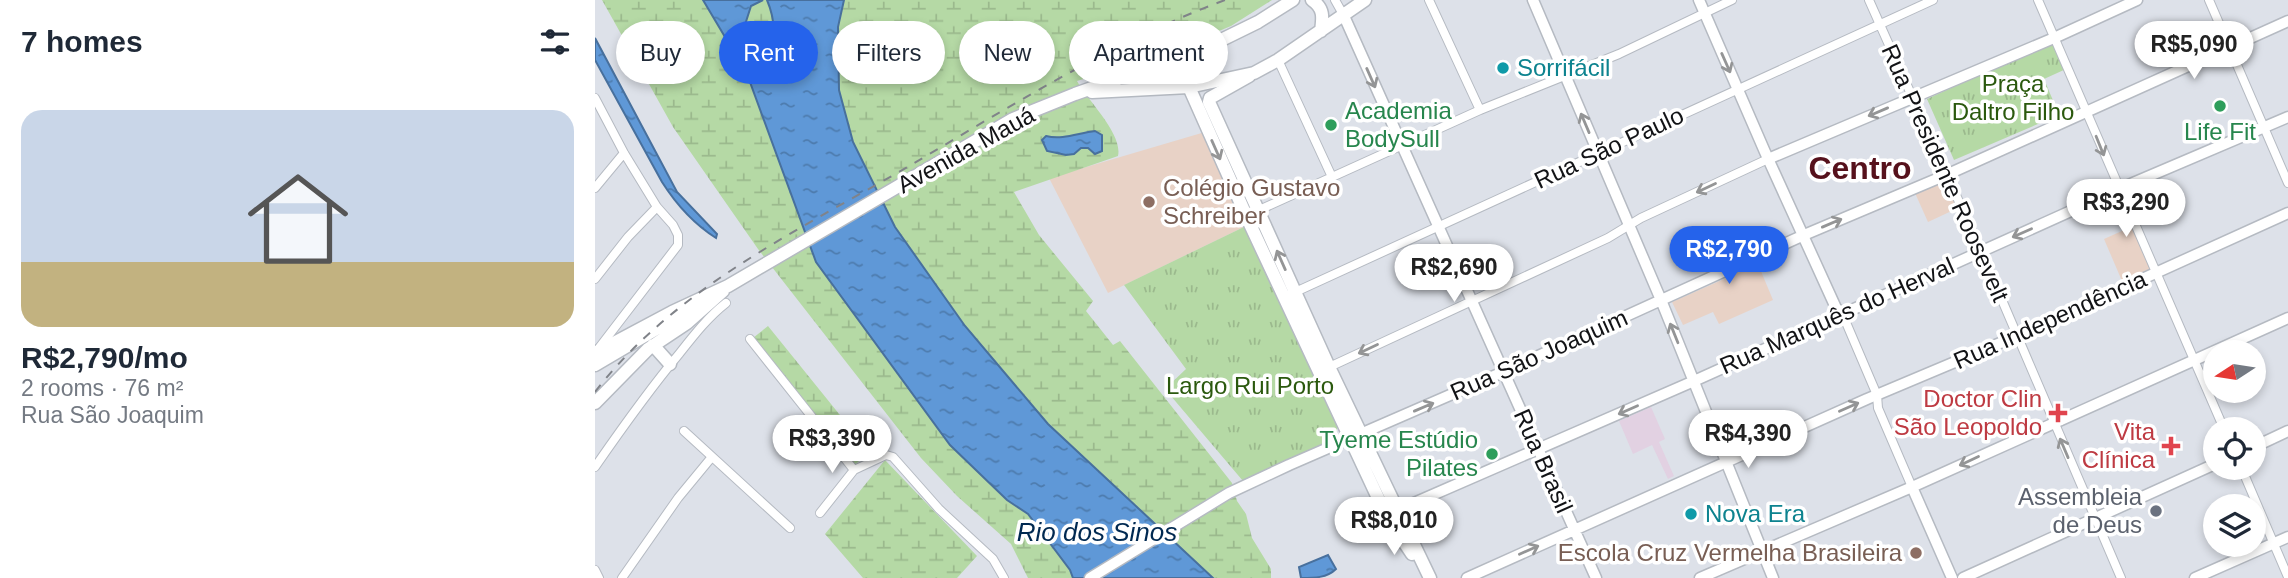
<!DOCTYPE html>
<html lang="en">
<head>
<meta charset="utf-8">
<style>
  body { margin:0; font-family:Arial,sans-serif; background:#f6f6f7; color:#1f2937; height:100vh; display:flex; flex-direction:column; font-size:26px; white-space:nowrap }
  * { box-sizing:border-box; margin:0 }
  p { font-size:23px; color:#747a83 }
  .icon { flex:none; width:38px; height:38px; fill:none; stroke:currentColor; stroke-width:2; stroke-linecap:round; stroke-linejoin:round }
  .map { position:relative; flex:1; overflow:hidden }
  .drawer { display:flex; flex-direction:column; background:#fff; width:595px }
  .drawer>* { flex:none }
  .banner { position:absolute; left:21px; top:21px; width:665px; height:63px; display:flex; gap:14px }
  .needle { width:46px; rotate:258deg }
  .fabs { position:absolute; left:1608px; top:340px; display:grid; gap:14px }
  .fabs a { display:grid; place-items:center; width:63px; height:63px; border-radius:50%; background:#fff; box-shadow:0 4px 10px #0003; font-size:35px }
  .price { position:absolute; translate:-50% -60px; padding:0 16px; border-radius:24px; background:#fff; color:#222; font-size:23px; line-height:46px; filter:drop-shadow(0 2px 4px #0008) }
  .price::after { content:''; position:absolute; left:50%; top:42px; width:21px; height:16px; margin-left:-10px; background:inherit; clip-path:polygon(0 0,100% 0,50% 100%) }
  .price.active { background:#2563eb; color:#fff }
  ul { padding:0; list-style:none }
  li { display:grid; align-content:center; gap:14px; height:371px; padding:0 21px }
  li span { display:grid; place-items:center; height:217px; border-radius:21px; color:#555 }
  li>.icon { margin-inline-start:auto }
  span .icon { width:126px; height:126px; fill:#fffc; stroke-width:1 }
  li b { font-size:30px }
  h2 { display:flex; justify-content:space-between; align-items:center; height:84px; padding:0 21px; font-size:30px }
  .pill { padding:0 24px; border-radius:32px; background:#fff; box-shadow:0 4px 10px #0003; font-size:24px; line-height:63px }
  .pill.active { background:#2563eb; color:#fff }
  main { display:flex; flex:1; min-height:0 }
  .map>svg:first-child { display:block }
  .commercial { fill:#e2d1e2 }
  .education { fill:#e8d2c6 }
  .wetland { fill:url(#wetland-marsh); fill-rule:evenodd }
  .park { fill:url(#park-tufts) }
  .water { fill:url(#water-ripples); stroke:#48709d; stroke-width:2 }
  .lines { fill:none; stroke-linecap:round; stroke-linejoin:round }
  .minor-casing { stroke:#b5bac2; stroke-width:10 }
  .tertiary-casing { stroke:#b5bac2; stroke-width:13 }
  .secondary-casing { stroke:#b5bac2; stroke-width:15 }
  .primary-casing { stroke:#b5bac2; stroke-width:15 }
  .minor { stroke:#fff; stroke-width:8 }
  .tertiary { stroke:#fff; stroke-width:10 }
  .secondary { stroke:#fff; stroke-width:12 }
  .primary { stroke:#fff; stroke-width:12 }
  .rail { stroke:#808389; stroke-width:2; stroke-dasharray:9 9; stroke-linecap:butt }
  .oneway { stroke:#949596 }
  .culture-dot { fill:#0f9aa8; stroke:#fff; stroke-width:2.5 }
  .leisure-dot { fill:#2e9e5b; stroke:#fff; stroke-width:2.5 }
  .education-dot { fill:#8d6e63; stroke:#fff; stroke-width:2.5 }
  .health-dot { fill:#e0444e; stroke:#fff; stroke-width:2.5 }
  .worship-dot { fill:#6b7280; stroke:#fff; stroke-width:2.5 }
  .labels { text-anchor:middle; stroke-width:7; stroke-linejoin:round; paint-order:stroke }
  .culture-label { font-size:24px; fill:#0d838f; stroke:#fff; text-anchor:start }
  .park-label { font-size:24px; fill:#2b590e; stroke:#fff }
  .leisure-label { font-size:24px; fill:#27864d; stroke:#fff; text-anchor:start }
  .street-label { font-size:24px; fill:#121316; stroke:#fff }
  .education-label { font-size:24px; fill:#785e54; stroke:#fff; text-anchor:start }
  .health-label { font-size:24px; fill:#be3a42; stroke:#fff; text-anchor:end }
  .worship-label { font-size:24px; fill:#5b616d; stroke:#fff; text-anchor:end }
  .water-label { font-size:26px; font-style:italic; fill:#002951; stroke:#fff }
  .district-label { font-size:32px; font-weight:bold; fill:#56111c; stroke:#fff }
</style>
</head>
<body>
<main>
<section class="drawer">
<h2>7 homes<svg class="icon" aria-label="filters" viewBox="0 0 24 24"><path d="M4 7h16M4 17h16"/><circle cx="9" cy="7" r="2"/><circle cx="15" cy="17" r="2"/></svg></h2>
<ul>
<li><span style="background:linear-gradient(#c9d6e8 70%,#c2b280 0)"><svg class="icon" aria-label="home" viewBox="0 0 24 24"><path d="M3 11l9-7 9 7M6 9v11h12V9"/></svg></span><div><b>R$2,790/mo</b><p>2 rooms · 76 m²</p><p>Rua São Joaquim</p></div></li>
</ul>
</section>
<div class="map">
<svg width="1693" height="578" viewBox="0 0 1693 578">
  <defs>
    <pattern id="wetland-marsh" width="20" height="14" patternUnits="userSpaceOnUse" patternTransform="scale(1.75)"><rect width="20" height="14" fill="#b5d9a5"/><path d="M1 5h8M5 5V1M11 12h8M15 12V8" fill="none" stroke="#9bb98d"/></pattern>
    <pattern id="park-tufts" width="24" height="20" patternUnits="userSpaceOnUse" patternTransform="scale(1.75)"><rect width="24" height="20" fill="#b5d9a5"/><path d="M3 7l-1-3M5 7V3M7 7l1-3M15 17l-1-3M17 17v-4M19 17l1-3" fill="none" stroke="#9bb98d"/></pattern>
    <pattern id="water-ripples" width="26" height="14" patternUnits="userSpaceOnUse" patternTransform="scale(1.75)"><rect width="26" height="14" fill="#5f98d7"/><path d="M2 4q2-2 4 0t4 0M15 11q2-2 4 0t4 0" fill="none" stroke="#4d7bad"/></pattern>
  </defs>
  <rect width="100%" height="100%" fill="#dde1e9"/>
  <!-- commercial -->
  <path class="commercial" d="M1056,407L1070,439L1064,442L1079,476L1073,479L1057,445L1038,454L1024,421Z"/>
  <!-- education -->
  <path class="education" d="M610,132L653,225L513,293L454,178Z
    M1350,180L1363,208L1333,222L1320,193Z
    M1538,226L1557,268L1527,281L1509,239Z
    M1163,264L1178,300L1124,324L1118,312L1088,325L1077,302Z"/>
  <!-- wetland -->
  <path class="wetland" d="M7,0H108L152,74L221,262L355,445L412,500L433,514L476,570L478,578H433L416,544L362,496L326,458L163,249L78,127Z
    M168,0H172C181,21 180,38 174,60H162L152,54L148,31L156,6Z
    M249,0H677L636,26L564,56L482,81C493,101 528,134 523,156L419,192L444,235L498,301L491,311L518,345L525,341L637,483L642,501L651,514L657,538L676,569V578H618L453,424L370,326L300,227L258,142L244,89L243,27ZM486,133L493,148H486C475,152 477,157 462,152L465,139Z
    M173,326L274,451L260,465L158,338Z
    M290,460L382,556L362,578H268L230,534Z"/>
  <!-- park -->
  <path class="park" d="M1459,41L1471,69L1449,79L1464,115L1359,160L1332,99Z
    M653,225L738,411L742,426V439L648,481L570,389L591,369L529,285Z"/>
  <!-- water -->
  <path class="water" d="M108,0H168L156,6L148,31L152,54L162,60H174C180,38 181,21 172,0H249L243,27L244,90L258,142L300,227L370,326L453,424L618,578H478L475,570L433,514L412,500L355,445L221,262L152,74Z
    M0,38L82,192L122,234L121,238C99,224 81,204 67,182L0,60Z
    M500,131L507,135V151L500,154L493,148H486L479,154L471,155L452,151L447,140L451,136C468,140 483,133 500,131Z
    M733,555L741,569C732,578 719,578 706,578L704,567Z"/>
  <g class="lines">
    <!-- minor casing -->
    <g class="minor-casing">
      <path id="minor" d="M740,0L749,16
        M834,0L885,110
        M1274,0L1386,251L1526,578
        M1443,0L1629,429
        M1614,0L1693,183
        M683,60L737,177
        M0,98L29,153L62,207L78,225L83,235V245L4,348
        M0,188L29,153
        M651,216L885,110L1024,54L1137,0
        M0,279L33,237L62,207
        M696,294L1338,0
        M1247,313L1282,395L1283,408L1317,487
        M155,339L259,470
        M730,369L1013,238L1046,218L1173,159
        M89,431L195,528
        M0,467C27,428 54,390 84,354C99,335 113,317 131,303
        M1646,467L1693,577
        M225,513L259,470L291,455L298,457L344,509L398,559L409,578
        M0,570L4,578
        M27,578L83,498L116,458"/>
    </g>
    <!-- tertiary casing -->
    <g class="tertiary-casing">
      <path id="tertiary" d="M938,0L1066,300L1178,578
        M1104,0L1170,152L1241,308L1247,313
        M749,16L1001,578
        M1173,159L1459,38L1542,0
        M1659,447L1693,431
        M1317,487L1357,578
        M796,513L1099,381L1538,183L1693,117
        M495,578L634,493L694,465L908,372L1209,235L1351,175L1693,21
        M872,578L1272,399L1417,338L1693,213
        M1105,578L1317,487L1693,318
        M1368,578L1620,464
        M1600,578L1693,537"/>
    </g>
    <!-- secondary casing -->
    <g class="secondary-casing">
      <path id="secondary" d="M654,76L615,98L614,102L734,367L835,578
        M594,87L654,222L791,515L817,554"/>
    </g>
    <!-- primary casing -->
    <g class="primary-casing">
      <path id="primary" d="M717,0C729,8 728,17 726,31
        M594,87V69L609,50
        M497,92L594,87L659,73L683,60L770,0
        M58,345L75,364
        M0,353L77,312L133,286L418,119L480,94L612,47L663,22L698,0
        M0,365L95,309
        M0,403L53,349L92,323L128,291"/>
    </g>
    <!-- minor -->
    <use href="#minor" class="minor"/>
    <!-- tertiary -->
    <use href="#tertiary" class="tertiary"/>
    <!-- secondary -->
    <use href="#secondary" class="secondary"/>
    <!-- primary -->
    <use href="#primary" class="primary"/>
    <!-- rail -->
    <path class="rail" d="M0,392C80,288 204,230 316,165C417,105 520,41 630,0"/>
  </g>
  <!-- one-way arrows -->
  <defs><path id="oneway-shaft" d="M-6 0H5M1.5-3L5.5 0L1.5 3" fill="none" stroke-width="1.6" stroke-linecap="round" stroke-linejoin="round" transform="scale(1.75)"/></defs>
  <g class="oneway">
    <use href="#oneway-shaft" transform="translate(1131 63) rotate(66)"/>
    <use href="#oneway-shaft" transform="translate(776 78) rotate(66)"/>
    <use href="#oneway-shaft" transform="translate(1283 112) rotate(157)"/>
    <use href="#oneway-shaft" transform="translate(990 123) rotate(-113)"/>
    <use href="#oneway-shaft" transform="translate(1505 146) rotate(68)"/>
    <use href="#oneway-shaft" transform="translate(621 150) rotate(66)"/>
    <use href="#oneway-shaft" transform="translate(1111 188) rotate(155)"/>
    <use href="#oneway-shaft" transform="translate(1237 223) rotate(-23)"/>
    <use href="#oneway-shaft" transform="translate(1427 233) rotate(156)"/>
    <use href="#oneway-shaft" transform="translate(686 260) rotate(-114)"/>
    <use href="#oneway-shaft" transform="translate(1079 333) rotate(-112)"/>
    <use href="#oneway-shaft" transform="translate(773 349) rotate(155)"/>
    <use href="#oneway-shaft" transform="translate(829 407) rotate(-23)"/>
    <use href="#oneway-shaft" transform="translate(1254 407) rotate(-24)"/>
    <use href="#oneway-shaft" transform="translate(1033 410) rotate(156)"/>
    <use href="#oneway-shaft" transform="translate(1469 448) rotate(-113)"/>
    <use href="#oneway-shaft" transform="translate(1374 461) rotate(155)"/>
    <use href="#oneway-shaft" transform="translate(934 550) rotate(-24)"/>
  </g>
  <!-- markers -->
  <g class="culture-dot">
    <circle cx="908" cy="68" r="7"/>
    <circle cx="1096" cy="514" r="7"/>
  </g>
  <g class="leisure-dot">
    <circle cx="1625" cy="106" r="7"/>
    <circle cx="736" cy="125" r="7"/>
    <circle cx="897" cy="454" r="7"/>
  </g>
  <g class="education-dot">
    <circle cx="554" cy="202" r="7"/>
    <circle cx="1321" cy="553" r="7"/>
  </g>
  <g class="health-dot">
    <path d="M1459.5 402.5h7v7h7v7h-7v7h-7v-7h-7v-7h7z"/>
    <path d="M1572.5 435.5h7v7h7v7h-7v7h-7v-7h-7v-7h7z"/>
  </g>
  <circle class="worship-dot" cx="1561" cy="511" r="7"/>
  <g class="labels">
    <!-- culture labels -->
    <g class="culture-label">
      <text x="922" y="76">Sorrifácil</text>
      <text x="1110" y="522">Nova Era</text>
    </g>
    <!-- park labels -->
    <g class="park-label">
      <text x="1418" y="92">Praça<tspan x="1418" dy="28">Daltro Filho</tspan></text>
      <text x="655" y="394">Largo Rui Porto</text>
    </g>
    <!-- leisure labels -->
    <g class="leisure-label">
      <text x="750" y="119">Academia<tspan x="750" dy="28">BodySull</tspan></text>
      <text x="1625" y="140" text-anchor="middle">Life Fit</text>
      <text x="883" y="448" text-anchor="end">Tyeme Estúdio<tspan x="883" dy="28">Pilates</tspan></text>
    </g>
    <!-- street labels -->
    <g class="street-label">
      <text transform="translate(1014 148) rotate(-25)" y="8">Rua São Paulo</text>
      <text transform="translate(371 150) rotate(-29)" y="8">Avenida Mauá</text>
      <text transform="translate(1350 173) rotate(66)" y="8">Rua Presidente Roosevelt</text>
      <text transform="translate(1242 316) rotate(-24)" y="8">Rua Marquês do Herval</text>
      <text transform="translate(1455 320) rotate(-24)" y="8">Rua Independência</text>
      <text transform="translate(944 355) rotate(-24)" y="8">Rua São Joaquim</text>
      <text transform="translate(948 461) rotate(66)" y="8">Rua Brasil</text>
    </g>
    <!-- education labels -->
    <g class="education-label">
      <text x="568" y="196">Colégio Gustavo<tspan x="568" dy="28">Schreiber</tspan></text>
      <text x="1307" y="561" text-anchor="end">Escola Cruz Vermelha Brasileira</text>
    </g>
    <!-- health labels -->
    <g class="health-label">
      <text x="1447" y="407">Doctor Clin<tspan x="1447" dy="28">São Leopoldo</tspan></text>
      <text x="1560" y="440">Vita<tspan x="1560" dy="28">Clínica</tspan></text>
    </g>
    <!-- worship labels -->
    <g class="worship-label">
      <text x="1547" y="505">Assembleia<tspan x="1547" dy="28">de Deus</tspan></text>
    </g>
    <!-- water labels -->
    <g class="water-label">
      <text x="502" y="541">Rio dos Sinos</text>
    </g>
    <!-- district labels -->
    <g class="district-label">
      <text x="1265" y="179">Centro</text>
    </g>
  </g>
</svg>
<div class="fabs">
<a><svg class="needle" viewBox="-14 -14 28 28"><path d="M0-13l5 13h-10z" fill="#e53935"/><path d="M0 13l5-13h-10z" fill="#747a83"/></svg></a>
<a><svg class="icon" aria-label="locate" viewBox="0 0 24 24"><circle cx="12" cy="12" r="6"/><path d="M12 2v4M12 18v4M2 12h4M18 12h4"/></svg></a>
<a><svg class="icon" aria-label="layers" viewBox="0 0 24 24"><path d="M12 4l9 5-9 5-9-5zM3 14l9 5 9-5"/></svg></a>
</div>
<b class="price" style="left:1599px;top:81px">R$5,090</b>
<b class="price" style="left:1531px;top:239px">R$3,290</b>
<b class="price active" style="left:1134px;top:286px">R$2,790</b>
<b class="price" style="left:859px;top:304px">R$2,690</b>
<b class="price" style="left:1153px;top:470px">R$4,390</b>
<b class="price" style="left:237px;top:475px">R$3,390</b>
<b class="price" style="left:799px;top:557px">R$8,010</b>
<div class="banner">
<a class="pill">Buy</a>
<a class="pill active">Rent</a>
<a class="pill">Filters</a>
<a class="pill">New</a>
<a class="pill">Apartment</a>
</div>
</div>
</main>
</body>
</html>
